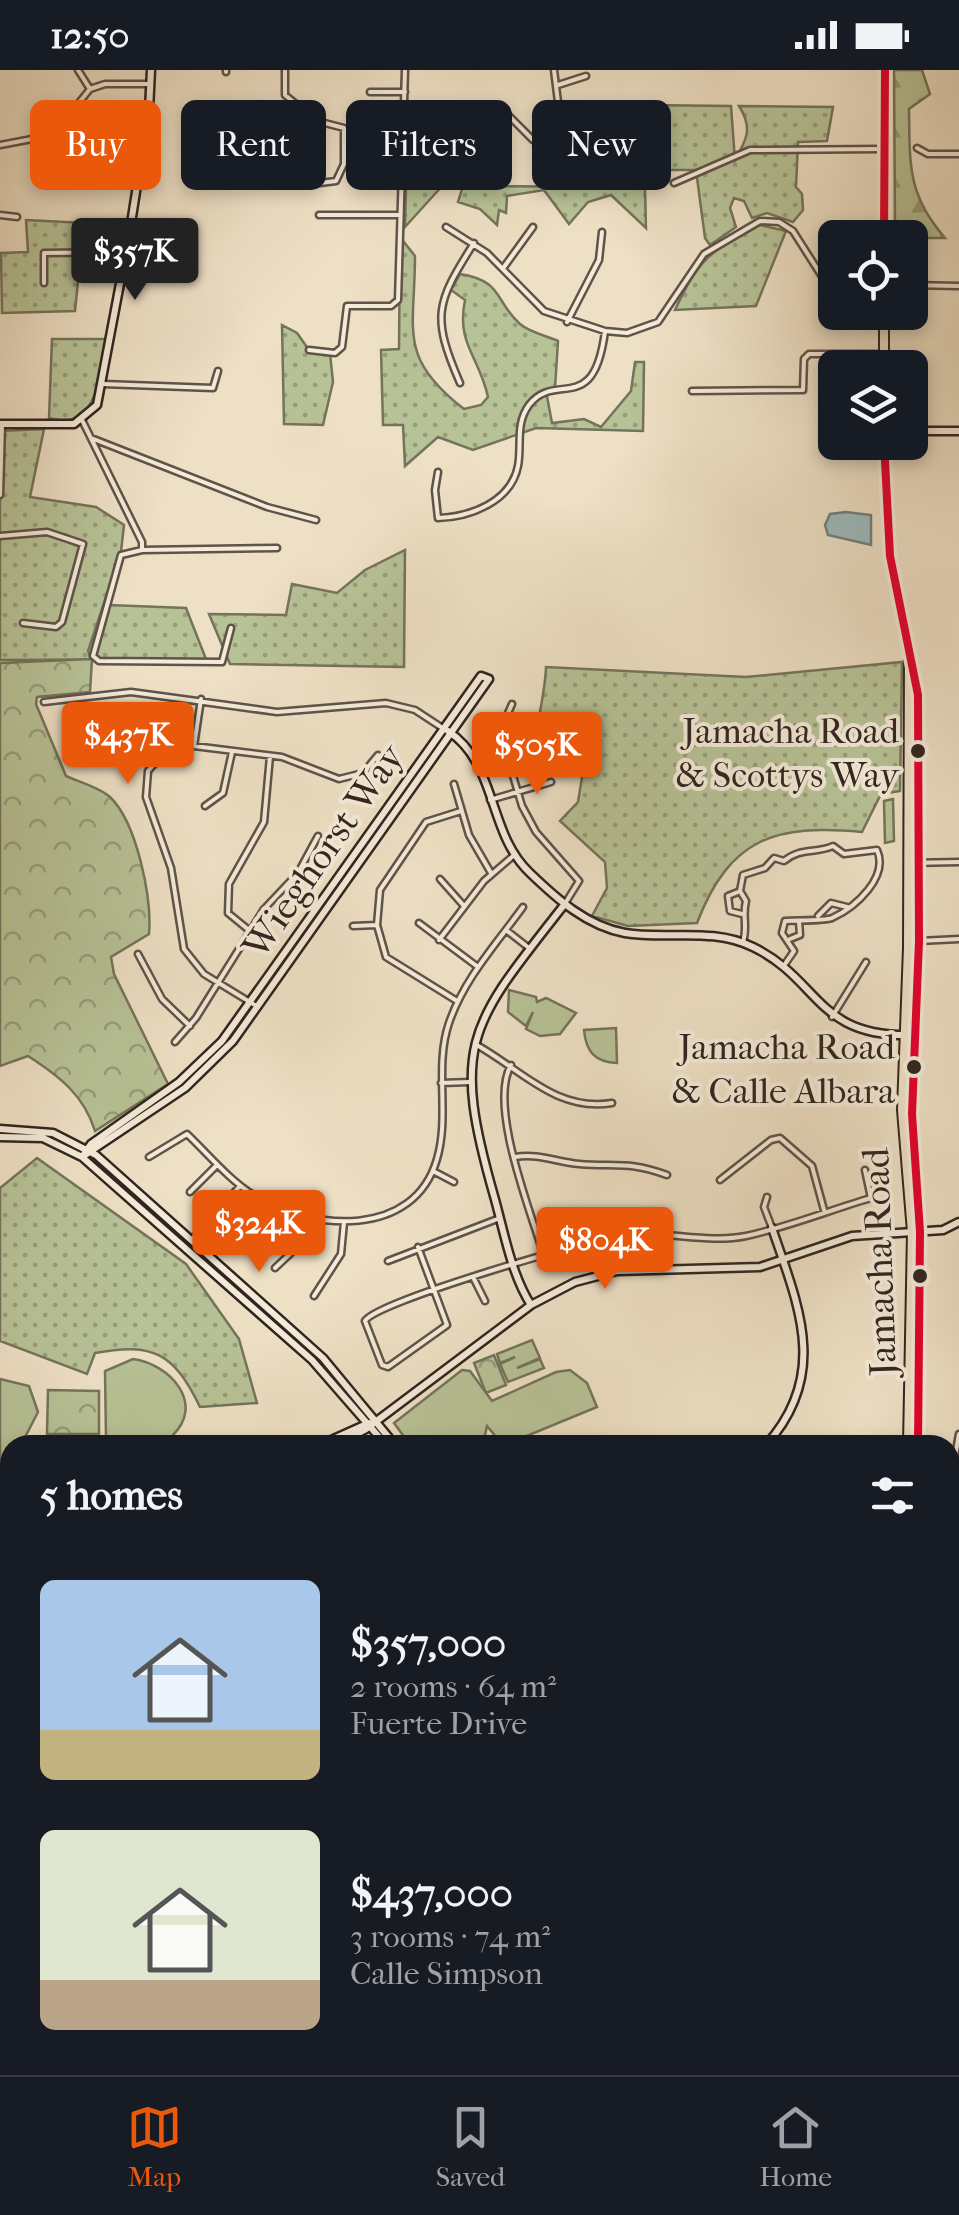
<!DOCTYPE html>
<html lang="en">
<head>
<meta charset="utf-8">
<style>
  body { margin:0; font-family:"IM FELL French Canon",serif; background:#20242c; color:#f1f3f6; height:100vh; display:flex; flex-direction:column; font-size:38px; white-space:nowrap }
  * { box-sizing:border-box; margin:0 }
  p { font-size:32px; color:#9ea1a6 }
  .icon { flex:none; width:55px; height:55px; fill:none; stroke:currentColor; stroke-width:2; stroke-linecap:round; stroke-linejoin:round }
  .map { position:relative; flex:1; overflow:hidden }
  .panel { position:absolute; left:0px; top:1365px; width:960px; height:640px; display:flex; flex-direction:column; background:#171b24; border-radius:30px 30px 0 0; box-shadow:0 5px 15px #0003 }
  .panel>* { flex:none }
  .top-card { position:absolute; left:30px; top:30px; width:900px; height:90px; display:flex; gap:20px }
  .controls { position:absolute; left:818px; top:150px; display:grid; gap:20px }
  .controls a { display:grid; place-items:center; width:110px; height:110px; border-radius:15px; background:#171b24; box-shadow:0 5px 15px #0003; font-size:50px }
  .price { position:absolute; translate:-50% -85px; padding:0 22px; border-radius:10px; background:#ea580c; color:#fff; font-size:32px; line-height:65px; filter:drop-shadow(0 2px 5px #0008) }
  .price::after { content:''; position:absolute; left:50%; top:60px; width:30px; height:22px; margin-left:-15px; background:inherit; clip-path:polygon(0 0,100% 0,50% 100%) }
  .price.on { background:#222; color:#fff }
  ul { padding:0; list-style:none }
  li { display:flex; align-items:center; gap:30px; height:250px; padding:0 40px }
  li span { display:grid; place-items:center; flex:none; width:280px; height:200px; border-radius:15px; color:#555 }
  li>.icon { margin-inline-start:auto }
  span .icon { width:120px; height:120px; fill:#fffc; stroke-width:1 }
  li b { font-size:42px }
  h2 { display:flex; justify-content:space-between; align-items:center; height:120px; padding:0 40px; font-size:42px }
  .tag { padding:0 35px; border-radius:15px; background:#171b24; box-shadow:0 5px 15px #0003; font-size:35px; line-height:90px }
  .tag.on { background:#ea580c; color:#fff }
  .status { display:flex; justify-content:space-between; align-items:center; height:70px; padding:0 50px; background:#171b24; direction:ltr }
  .status svg { height:28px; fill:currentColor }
  .menu { display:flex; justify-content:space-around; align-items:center; height:140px; border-top:2px solid #363941; background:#171b24; font-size:28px; color:#9ea1a6 }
  .menu a { display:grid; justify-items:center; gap:5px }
  .menu .on { color:#ea580c }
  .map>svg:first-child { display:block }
  .grass { fill:url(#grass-dots); stroke:#74735b; stroke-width:2.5 }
  .forest { fill:url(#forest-firs); stroke:#74735b; stroke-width:2.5 }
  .park { fill:url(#park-crowns); stroke:#74735b; stroke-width:2.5 }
  .pitch { fill:#b7c296; stroke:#74735b; stroke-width:2.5 }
  .water { fill:#9cbbbd; stroke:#717f7e; stroke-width:2.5 }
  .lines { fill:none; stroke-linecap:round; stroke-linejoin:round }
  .river { stroke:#9cbbbd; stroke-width:8 }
  .street-casing { stroke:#605349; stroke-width:9 }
  .secondary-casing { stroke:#312420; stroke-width:11 }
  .primary-casing { stroke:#312420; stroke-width:12 }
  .highway-casing { stroke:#312420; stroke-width:14 }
  .street { stroke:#f4ebd9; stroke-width:4 }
  .secondary { stroke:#f4ebd9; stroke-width:6 }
  .primary { stroke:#eee0c5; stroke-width:8 }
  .highway { stroke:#eee0c5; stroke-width:9 }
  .bus-1-casing { stroke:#f4ebd9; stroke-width:15 }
  .bus-1 { stroke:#e4002b; stroke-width:8 }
  .bus-dot { fill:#312420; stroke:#f4ebd9; stroke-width:4 }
  .labels { text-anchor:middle; stroke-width:8; stroke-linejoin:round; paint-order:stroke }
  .bus-label { font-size:36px; fill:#312420; stroke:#f4ebd9; text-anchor:end }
  .street-label { font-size:38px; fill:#312420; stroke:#f4ebd9 }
</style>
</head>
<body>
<div class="status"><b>12:50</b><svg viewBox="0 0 49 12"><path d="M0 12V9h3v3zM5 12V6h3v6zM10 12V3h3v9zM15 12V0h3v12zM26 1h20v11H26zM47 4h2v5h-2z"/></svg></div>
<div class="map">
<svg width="959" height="2005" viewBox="0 0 959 2005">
  <defs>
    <pattern id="grass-dots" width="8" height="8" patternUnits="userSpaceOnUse" patternTransform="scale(2.5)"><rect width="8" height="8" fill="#b7c296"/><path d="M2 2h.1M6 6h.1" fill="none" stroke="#959d7a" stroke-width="1.8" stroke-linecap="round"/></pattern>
    <pattern id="forest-firs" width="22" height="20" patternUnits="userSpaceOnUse" patternTransform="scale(2.5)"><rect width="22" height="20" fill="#b7c296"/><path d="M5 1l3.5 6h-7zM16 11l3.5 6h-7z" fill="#959d7a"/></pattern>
    <pattern id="park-crowns" width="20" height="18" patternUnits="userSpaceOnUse" patternTransform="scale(2.5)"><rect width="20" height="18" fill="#b7c296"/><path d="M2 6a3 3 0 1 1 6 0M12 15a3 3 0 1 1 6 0" fill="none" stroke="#959d7a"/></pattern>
  </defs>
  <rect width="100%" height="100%" fill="#eee0c5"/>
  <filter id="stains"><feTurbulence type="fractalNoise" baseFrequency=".002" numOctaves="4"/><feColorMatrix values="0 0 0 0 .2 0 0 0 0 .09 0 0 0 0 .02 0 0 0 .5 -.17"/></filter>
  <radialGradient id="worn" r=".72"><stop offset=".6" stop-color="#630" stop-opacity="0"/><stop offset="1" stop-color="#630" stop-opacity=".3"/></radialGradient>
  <!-- grass -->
  <path class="grass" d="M644,35L731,36L735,90C747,69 753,58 739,36L833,37L827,71L798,72L796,117L802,124L803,140L793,152L767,143L752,148L744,131L734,128L730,138L736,157L710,175L705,168L696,100H662L657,118L645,117L646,158L611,125L588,132L569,154L544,120L507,126L506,143L499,140L497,155L480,139L458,132L463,116L645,117Z
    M406,114L443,115L405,157Z
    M26,150L85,153L100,183H81L75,241L2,243L1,183L28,182Z
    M760,155L786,161L756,236L675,240C700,186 709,183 760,155Z
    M400,167L415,186C415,261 397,287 464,339L481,335L488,327C479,286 456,274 465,230L451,220L460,204C504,211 494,231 520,254C529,262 547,266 558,271L555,318L546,321L552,353L584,349L601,357L631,321L635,292H644L643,361L536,358L473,380L438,367L405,396L403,355H383L381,280L399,279Z
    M282,255L297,263L309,280L330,283L333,312L323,355L284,354Z
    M52,269H106C100,302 98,364 49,348Z
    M44,359L30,427L96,437L124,455L121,482L88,581L91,588L109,535L186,538L206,589L0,590V361Z
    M405,480L404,597L230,594L209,544L286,545L292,514L337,523L365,500Z
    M902,592L900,721L881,724L862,762C776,754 730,767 697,853L628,856L592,846L607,818L605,792L560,751L578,732L584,695L568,682L534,687C535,655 545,628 546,597L746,607Z
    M37,1088L186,1194L239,1269L257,1333L200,1337C174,1283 153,1272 95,1283L87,1304L0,1271V1118Z
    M950,1614L959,1618V1804L950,1803Z"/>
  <!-- forest -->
  <path class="forest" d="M894,0H922L930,24L909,39C910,95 907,124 945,168H914L913,159L895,156Z"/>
  <!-- park -->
  <path class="park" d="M92,589L90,622L37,627L36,634L66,706C79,712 99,717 110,727C137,753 152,828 149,864L111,887L114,904L168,1014L95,1061C84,1025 59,1006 28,986L0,996V593Z
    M494,1285L506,1315L486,1323L474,1293Z
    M48,1320L99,1321V1364H47Z"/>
  <!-- pitch -->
  <path class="pitch" d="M893,729L894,771L885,773L884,731Z
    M509,920L536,927L537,932L546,928L576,943L560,964L540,966L526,959L533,942L526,956L508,942Z
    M616,958L617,993C595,992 586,982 584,960Z
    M532,1270L540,1288L517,1298L540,1289L544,1298L508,1312L500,1294L515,1287L500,1293L497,1284Z
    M133,1289C170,1294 206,1334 172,1366L106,1369L105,1301Z
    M462,1300L470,1301L492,1331L556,1302L570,1300L587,1313L597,1337L517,1370L497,1368L487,1356L485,1365L491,1375H410L394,1353Z
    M0,1309L29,1316L38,1342L21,1375H10V1395L0,1412Z"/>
  <!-- water -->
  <path class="water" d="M846,442L871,445V475L828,465L825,455L830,444Z"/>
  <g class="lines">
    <!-- river -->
    <path class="river" d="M950,1819L959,1821
      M420,2005L424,1995"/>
    <!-- street casing -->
    <g class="street-casing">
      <path id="street" d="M78,0L90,19
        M226,0V2
        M285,0V25L317,51L344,58V94L336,111L320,113L296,91
        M554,0L562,64
        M558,15L586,6
        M370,22H405
        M461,52L494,40L509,46L533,70L562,64
        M562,64L582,79H598
        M0,75L53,65L90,19L105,14H150
        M917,78L928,84H959
        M674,113L750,80L882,79
        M0,145L17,147
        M319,145H399
        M446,157L487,183L544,241L605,261L627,263L658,252L704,184L760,151L779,152L793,161L821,205L835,213
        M504,197L533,157
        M44,213V183L124,182
        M910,215L959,216
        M567,252L599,190L602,162
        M309,280L335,283L342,277L347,236H391L398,230L405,0
        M460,313C431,246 436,233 474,173
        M103,314L213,318L218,301
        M692,321L803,320L804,289L809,284H884
        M82,350L142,472V480L121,485L93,586L99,591L222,592L231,558
        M91,368L267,437L316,450
        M438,402L435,420L438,448C470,447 511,432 518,396C522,375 515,354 529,335C556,300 594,348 605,261
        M0,425L2,354
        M0,466L47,462L83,474L62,552L56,557L23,553
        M142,480L277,478
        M44,632L131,622L277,642L386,633L415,640L444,659
        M512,634L500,662L522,736L536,762L579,811L566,832
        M194,676L201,629
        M91,683C110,697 131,680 153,693
        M454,714L469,765L491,803
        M490,730L551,712
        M205,736L223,723L232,682
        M909,793L959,792
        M440,809L464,836
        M738,822L728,826L730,841L742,844
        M818,846L831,833L847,837
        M419,853L478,897
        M353,856L377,855
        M506,860L529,878
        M250,861L228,843L229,814L264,752L270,686
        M790,869L800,865L799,851
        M439,870L484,811L513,786
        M919,871L959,869
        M743,872C748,856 742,846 746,831L740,821L743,805L765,798L774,788L784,791C801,777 815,784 833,776L844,784L877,780C889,807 856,837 832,848C825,851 795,850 785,851L782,863L794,881L783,897
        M138,884L162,929L190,956
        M457,931L386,887L377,855L380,820L426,752L461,741
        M258,937L204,904L184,879L171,798L146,727L148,701L164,683L186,675L282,687L339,709L363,703L378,685
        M832,947L866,892
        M175,972L196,948L264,839L298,803L318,766
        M475,974C522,1000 556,1042 612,1033
        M511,995C488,1036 531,1142 544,1186
        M441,1013L470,1012
        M149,1087L187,1064C209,1085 229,1110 255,1126C312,1161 414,1169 437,1089C450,1045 434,997 449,953C464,909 496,874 523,837
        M515,1087C539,1083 556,1092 579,1094C616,1097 629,1091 667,1105
        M433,1101L454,1112
        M720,1110L771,1070L780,1068L812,1096L824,1140
        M190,1122L217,1095
        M767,1127L764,1137L772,1158
        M584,1150L590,1174
        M242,1164L262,1130
        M193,1168L240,1116
        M418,1177L447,1255L388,1297L382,1295L365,1251C375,1232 591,1169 624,1165C664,1160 707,1174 746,1166C788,1157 830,1140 871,1128L865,1100
        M388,1191L500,1148
        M275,1198L291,1183L300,1147
        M474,1209L485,1231
        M314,1226L341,1184L344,1152
        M959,1364L955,1386L959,1397"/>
    </g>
    <!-- secondary casing -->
    <g class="secondary-casing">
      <path id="secondary" d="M0,354H74L97,335L129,166L149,40L151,0
        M910,361H959
        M481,606L489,609L233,971L185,1018L82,1087L91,1074L179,1012L222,971Z
        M448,661C498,694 487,763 530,803C557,829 587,856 625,863C668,870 712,857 753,877C821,910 815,968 914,965
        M0,1059L53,1063L96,1085L323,1288L395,1375
        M0,1067L43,1068L82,1087L312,1290L386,1375
        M531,1235C511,1204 504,1161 494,1126C450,972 470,955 564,835
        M320,1375L369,1353
        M336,1375L366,1359L531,1235L575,1212L617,1201L760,1197L852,1166L943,1160L959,1152
        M766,1375C830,1304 798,1235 772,1158
        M950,1435L959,1441
        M950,1607L959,1610"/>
    </g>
    <!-- primary casing -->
    <g class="primary-casing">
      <path id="primary" d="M884,168L885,0
        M884,298V242
        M884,372L890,486L918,625L919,871L912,1044L920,1162L918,1375
        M908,1375L912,1162L902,1040L908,878L909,588"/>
    </g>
    <!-- highway casing -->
    <g class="highway-casing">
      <path id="highway" d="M0,1851H10
        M0,1862H10
        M116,1995L120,2005
        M124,1995L128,2005"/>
    </g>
    <!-- street -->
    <use href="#street" class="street"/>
    <!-- secondary -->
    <use href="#secondary" class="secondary"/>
    <!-- primary -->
    <use href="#primary" class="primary"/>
    <!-- highway -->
    <use href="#highway" class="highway"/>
    <!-- bus-1 casing -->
    <g class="bus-1-casing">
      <path id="bus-1" d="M884,168L885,0
        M884,372L890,486L918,625L919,871L912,1044L920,1162L918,1375"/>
    </g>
    <!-- bus-1 -->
    <use href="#bus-1" class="bus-1"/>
  </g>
  <!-- markers -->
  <g class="bus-dot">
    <circle cx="918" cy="681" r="9"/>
    <circle cx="914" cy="997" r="9"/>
    <circle cx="920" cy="1206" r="9"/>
  </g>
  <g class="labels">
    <!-- bus labels -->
    <g class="bus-label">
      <text x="899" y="673">Jamacha Road<tspan x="899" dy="44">&amp; Scottys Way</tspan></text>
      <text x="895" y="989">Jamacha Road<tspan x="895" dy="44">&amp; Calle Albara</tspan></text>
    </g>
    <!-- street labels -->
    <g class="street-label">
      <text transform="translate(323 781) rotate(-55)" y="13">Wieghorst Way</text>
      <text transform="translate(879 1192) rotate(-92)" y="13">Jamacha Road</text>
    </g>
  </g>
  <rect width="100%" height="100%" filter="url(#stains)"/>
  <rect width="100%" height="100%" fill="url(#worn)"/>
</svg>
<div class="controls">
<a><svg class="icon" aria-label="locate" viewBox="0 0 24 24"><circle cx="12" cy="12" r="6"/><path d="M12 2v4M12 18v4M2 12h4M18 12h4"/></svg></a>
<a><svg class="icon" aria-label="layers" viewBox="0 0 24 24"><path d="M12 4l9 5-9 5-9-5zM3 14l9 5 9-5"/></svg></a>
</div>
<b class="price on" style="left:135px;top:233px">$357K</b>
<b class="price" style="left:128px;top:717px">$437K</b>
<b class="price" style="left:537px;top:727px">$505K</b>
<b class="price" style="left:259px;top:1205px">$324K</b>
<b class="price" style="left:605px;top:1222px">$804K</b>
<div class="top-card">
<a class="tag on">Buy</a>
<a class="tag">Rent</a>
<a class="tag">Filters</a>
<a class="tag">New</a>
</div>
<section class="panel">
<h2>5 homes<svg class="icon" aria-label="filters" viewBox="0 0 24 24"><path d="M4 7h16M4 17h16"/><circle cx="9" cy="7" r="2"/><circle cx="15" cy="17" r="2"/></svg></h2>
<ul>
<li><span style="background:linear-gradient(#a9c7e8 75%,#c2b280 0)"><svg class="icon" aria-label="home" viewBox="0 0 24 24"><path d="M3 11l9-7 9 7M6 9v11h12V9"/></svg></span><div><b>$357,000</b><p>2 rooms · 64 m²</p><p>Fuerte Drive</p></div></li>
<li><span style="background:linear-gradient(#dfe7d0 75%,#b9a48a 0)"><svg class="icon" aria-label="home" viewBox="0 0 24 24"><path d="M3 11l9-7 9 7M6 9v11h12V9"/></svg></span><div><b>$437,000</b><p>3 rooms · 74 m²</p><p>Calle Simpson</p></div></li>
</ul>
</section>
</div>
<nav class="menu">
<a class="on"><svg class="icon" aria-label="map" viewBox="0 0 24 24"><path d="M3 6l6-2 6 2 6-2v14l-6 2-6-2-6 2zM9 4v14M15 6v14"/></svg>Map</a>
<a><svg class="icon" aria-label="saved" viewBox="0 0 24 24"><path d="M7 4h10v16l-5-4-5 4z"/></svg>Saved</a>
<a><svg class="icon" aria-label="home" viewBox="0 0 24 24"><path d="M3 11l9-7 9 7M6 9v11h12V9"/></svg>Home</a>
</nav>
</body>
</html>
